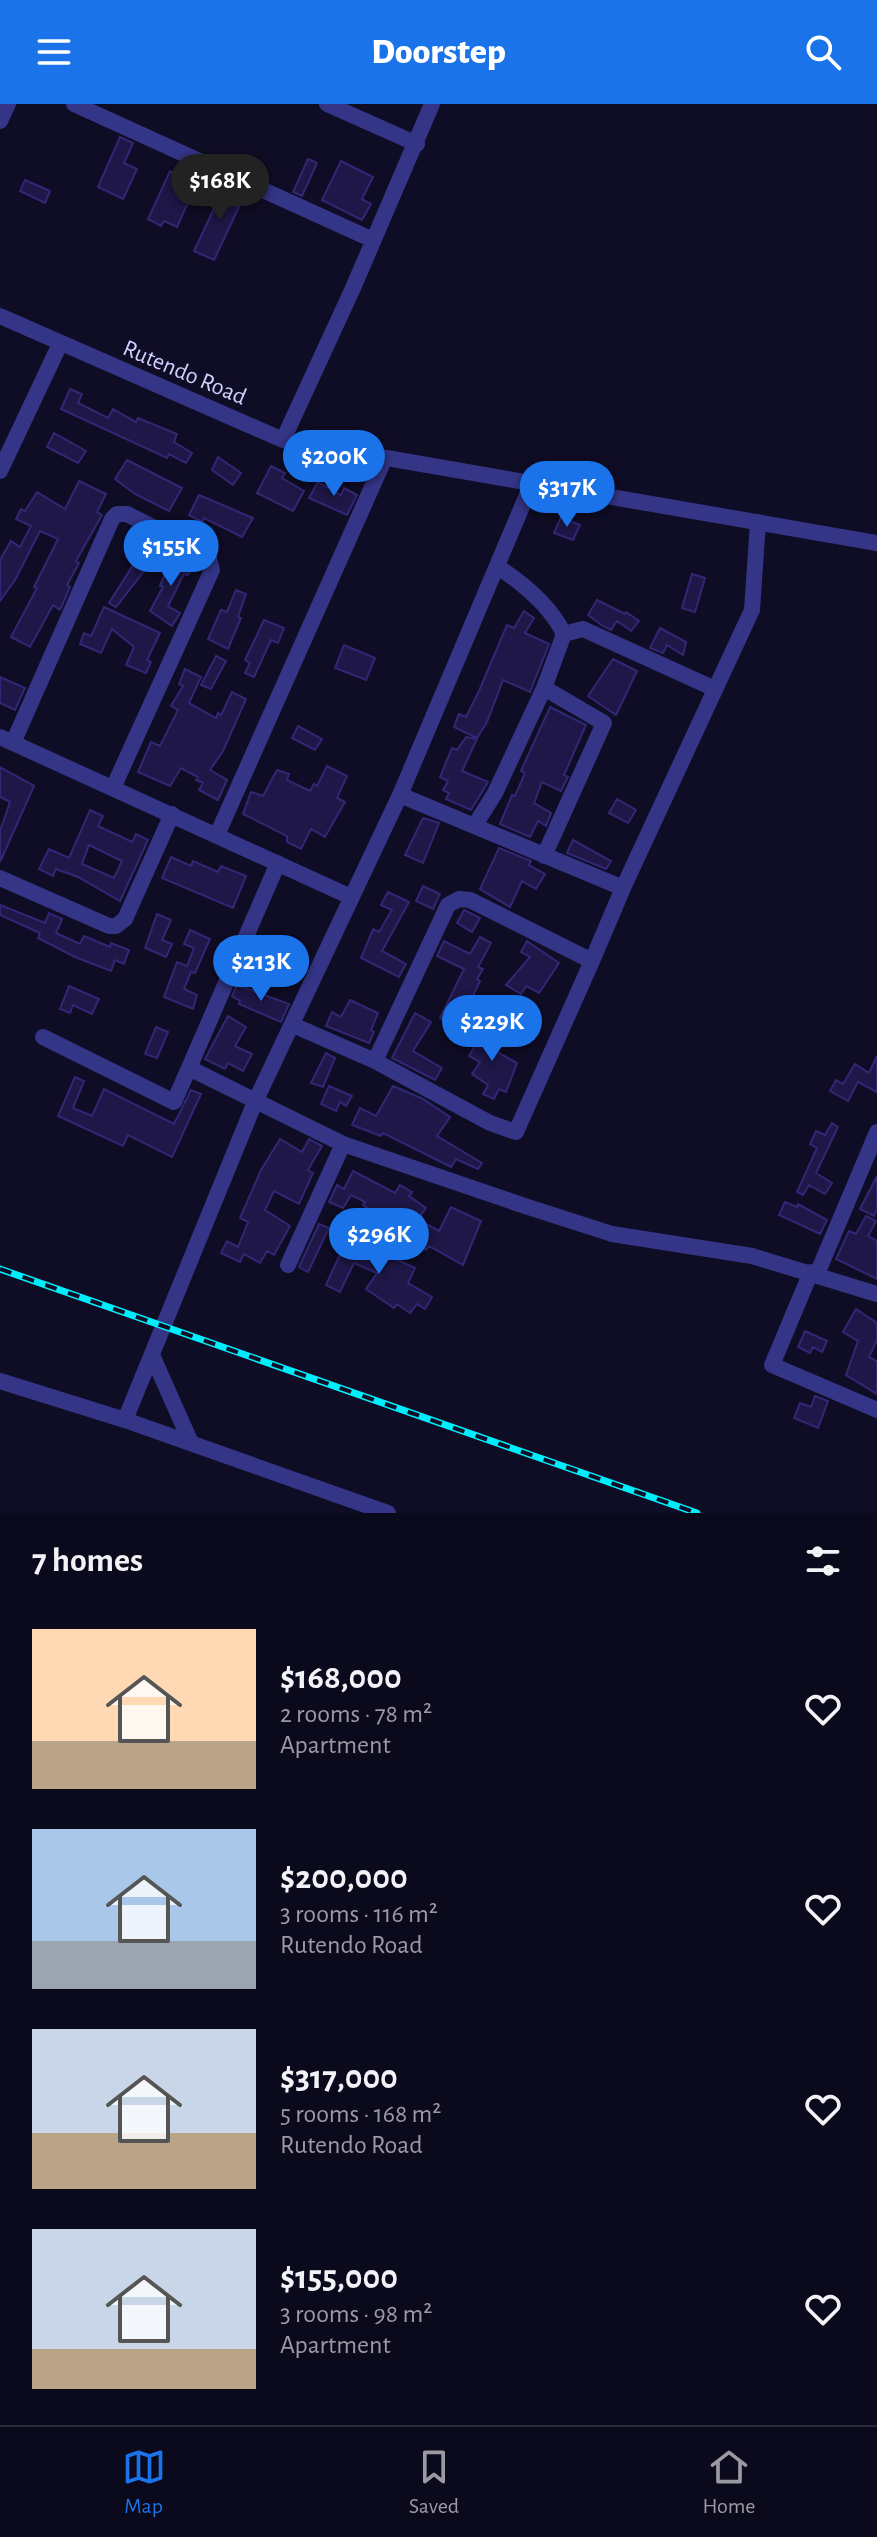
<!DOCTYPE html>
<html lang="en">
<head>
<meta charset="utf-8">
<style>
  body { margin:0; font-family:"Alegreya Sans",sans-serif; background:#141225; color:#f1f3f6; height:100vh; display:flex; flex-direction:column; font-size:30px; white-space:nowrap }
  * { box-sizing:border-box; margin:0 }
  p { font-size:26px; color:#9a9aa3 }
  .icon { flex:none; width:44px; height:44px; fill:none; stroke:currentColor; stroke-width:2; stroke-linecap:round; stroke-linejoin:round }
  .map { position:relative; height:1409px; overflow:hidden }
  .side { display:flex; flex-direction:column; background:#0b091c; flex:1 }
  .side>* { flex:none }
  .price { position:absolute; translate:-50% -68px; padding:0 18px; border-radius:28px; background:#1a73e8; color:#fff; font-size:26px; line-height:52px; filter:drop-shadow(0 2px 4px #0008) }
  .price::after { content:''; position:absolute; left:50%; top:48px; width:24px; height:18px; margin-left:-12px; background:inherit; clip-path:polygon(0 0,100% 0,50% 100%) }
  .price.current { background:#222; color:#fff }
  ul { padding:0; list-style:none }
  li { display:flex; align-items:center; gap:24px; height:200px; padding:0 32px }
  li span { display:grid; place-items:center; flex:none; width:224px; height:160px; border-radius:0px; color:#555 }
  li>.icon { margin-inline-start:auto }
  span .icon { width:96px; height:96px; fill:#fffc; stroke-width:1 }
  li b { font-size:34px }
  h2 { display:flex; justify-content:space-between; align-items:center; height:96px; padding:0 32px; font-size:34px }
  header { display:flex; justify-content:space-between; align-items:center; height:104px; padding:0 32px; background:#1a73e8; color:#fff; font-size:36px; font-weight:800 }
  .tabs { display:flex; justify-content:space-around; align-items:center; height:112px; border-top:2px solid #2b2a3b; background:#0b091c; font-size:22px; color:#9a9aa3 }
  .tabs a { display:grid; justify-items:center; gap:4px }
  .tabs .current { color:#1a73e8 }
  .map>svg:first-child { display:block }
  .building { fill:#1e1747; stroke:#332775; stroke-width:2; fill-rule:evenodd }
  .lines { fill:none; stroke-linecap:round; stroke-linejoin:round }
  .minor { stroke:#343587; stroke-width:16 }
  .rail-casing { stroke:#00eefb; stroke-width:7 }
  .rail { stroke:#0f0c25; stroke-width:4; stroke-dasharray:12; stroke-linecap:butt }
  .labels { text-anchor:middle; stroke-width:7; stroke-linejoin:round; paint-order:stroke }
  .street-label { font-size:24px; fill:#d3d0ff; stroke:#0f0c25 }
</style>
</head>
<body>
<header><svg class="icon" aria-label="menu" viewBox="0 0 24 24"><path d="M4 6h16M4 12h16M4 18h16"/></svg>Doorstep<svg class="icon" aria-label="search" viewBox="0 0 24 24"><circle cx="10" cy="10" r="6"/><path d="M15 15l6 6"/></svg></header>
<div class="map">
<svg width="877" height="1409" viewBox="0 0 877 1409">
  <rect width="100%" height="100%" fill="#0f0c25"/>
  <!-- building -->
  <path class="building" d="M120,33L133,39L124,59L137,65L123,95L98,83Z
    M308,55L317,59L302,92L293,88Z
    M341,57L373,73L362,95L371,100L362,116L322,96Z
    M189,64L201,70L177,123L164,117L161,122L148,115L170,67L185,74Z
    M25,76L50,87L45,99L20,87Z
    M225,81L245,90L214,156L194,147Z
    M70,285L82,290L78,299L108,314L113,305L136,318L138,314L177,330L174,338L192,349L186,359L169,350L167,354L61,305Z
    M54,329L86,347L78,359L47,343Z
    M218,353L241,369L233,381L212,366Z
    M127,356L182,384L169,407L135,390L115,375Z
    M271,362L285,369L282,374L304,387L293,407L257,389Z
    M79,377L106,390L97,408L102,411L76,457L79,459L67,481L70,483L60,506L53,501L30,543L11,533L37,484L34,483L58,435L40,427L15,476L0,497V456L11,437L20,443L31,422L16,415L21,405L25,407L37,388L65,405Z
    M318,378L341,391L344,384L357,391L347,411L309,394Z
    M199,391L253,414L242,433L204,414L202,418L189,411Z
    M561,413L580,421L573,436L554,429Z
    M174,448L194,458L188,471L184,470L168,502L180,509L172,522L150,507L163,483L160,482Z
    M135,458L145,466L116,503L109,499Z
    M692,470L705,474L695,508L682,504Z
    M236,486L246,490L238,513L241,514L228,545L208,535L221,506L227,508Z
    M597,496L625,510L626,508L639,517L631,527L617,517L611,526L603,522L588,511Z
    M104,503L160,529L147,556L151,558L146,569L126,561L134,543L112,525L101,549L80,540L84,529L91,532Z
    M524,507L534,514L525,529L549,540L530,588L503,576L487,618L477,634L454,623L459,610L466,613L479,587L507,521L514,524Z
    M264,516L284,524L278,539L271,536L254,573L245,569L250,559L245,556Z
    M660,524L686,538L683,551L667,541L663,549L650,544Z
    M344,541L375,554L366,576L335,564Z
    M216,552L226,557L211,585L201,581Z
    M613,555L637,567L616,611L588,592Z
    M185,565L201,573L189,599L216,614L218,609L221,611L232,588L246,595L223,647L210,666L227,676L218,696L199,686L203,679L196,676L198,673L181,664L170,682L138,668L151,638L160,642L178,606L171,602L183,582L179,580Z
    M0,573L25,584L15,606L0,599Z
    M550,603L586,621L564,671L568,673L561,687L542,678L534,699L551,709L546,722L538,717L530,733L500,720L512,691L515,692L525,669L521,667Z
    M298,622L322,635L315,646L292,634Z
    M466,633L477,635L462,667L488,678L471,706L446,695L449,689L443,686L448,677L440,673L452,644L457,646Z
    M327,662L347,672L337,694L345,698L325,733L311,725L301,745L287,738V732L243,710L251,688L263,692L277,666L289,670L287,676L310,687L314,680L317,682Z
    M0,663L34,682L0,758V727L10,698L0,693Z
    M617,695L636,706L628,719L609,709Z
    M90,706L103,712L98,722L132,738L136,730L148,736L120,797L78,773L56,765L53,772L39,765L49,745L69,754ZM89,741L122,757L114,774L82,760Z
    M423,714L439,719L423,759L405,751Z
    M573,736L611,757L606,765L567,749Z
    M499,744L531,757L529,761L545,770L536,785L522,777L510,803L480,785Z
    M171,753L191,762L193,757L218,768L221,762L246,772L233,804L162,774Z
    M423,782L440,790L433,805L416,797Z
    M388,788L409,798L382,847L406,860L399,873L361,854L373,825L379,828L392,806L381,801Z
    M0,801L45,819L49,809L62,815L56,829L80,840L84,832L110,843L111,839L129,846L124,860L115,856L111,867L75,853L38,834L40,829L0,811Z
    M464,806L480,814L472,828L457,819Z
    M157,810L171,816L162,836L172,840L166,853L145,844Z
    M190,826L210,835L195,869L191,868L184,885L197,891L193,905L164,893L177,858L187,862L194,844L184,840Z
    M480,833L491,839L478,863L483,865L477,875L480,877L457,924L440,914L464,865L437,852L444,837L470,850Z
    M527,837L559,859L539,889L526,882L521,890L506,881L530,853L521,848Z
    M237,881L289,900L281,918L239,900L240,897L232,892Z
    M69,882L99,895L92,910L73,901L70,909L60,905Z
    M350,896L378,909L371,926L374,928L369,939L326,922L332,908L341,913Z
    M415,909L431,918L413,947L442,964L435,976L392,954Z
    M228,912L246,923L235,942L252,950L243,967L228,959L225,965L205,955Z
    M488,921L503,930L493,946L517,959L506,988L499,985L494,995L483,990L488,981L472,970L480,958L469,952Z
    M156,923L168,928L157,954L145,950Z
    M326,949L335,954L323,983L311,979Z
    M877,952V988L858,978L848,997L830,987L836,976L843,980L855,960L869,969Z
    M75,973L84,977L73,1004L92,1012L104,985L174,1020L191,986L201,990L172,1053L128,1031L123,1042L58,1012Z
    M329,982L352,992L346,1002L340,998L336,1007L321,1000Z
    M393,982L423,995L450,1013L437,1032L482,1059L478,1065L456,1055L451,1063L383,1029L381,1032L352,1021L360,1004L376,1012Z
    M832,1019L838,1023L816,1069L832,1079L825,1090L809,1081L803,1091L797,1088L817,1044L810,1040L816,1027L825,1031Z
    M280,1035L302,1048L309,1035L322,1042L308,1066L313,1069L299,1100L274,1087L265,1106L290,1122L274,1151L267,1147L260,1159L244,1150L240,1158L221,1149L227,1137L238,1143L248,1118L240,1114L261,1066Z
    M353,1067L395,1089L400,1081L412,1088L409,1092L426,1104L418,1115L439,1127L451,1103L481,1117L463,1161L429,1142L426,1146L398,1129L402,1122L380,1113L363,1101L365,1098L351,1091L343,1104L329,1098L337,1081L344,1085Z
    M877,1072V1106L874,1112L860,1105Z
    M785,1098L797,1103L798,1100L827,1116L820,1130L779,1111Z
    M866,1112L876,1117L868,1132L877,1137V1175L836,1155L849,1127L856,1130Z
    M319,1120L329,1124L308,1168L299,1163Z
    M348,1133L415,1164L408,1179L432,1193L425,1205L417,1200L410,1209L397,1200L394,1204L366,1185L377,1169L354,1159L340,1188L326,1181Z
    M856,1205L877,1219V1236L869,1253L877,1257V1290L846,1271L858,1237L843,1228Z
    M805,1227L827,1237L822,1248L813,1243L810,1249L798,1243Z
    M815,1292L828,1297L818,1324L794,1314L800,1299L811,1303Z"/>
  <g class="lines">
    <!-- minor -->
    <path class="minor" d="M74,0L373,136
      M327,0L417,40
      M0,17L8,0
      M0,212L283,336L877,439
      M283,336L353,184L432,0
      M0,367L60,240
      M498,463C524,480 550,501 564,530L544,584L604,619L544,752
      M564,530L583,525L715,585
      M0,633L351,793
      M13,639L112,415L117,410H127L208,451L212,466L113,684
      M475,721L495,689L544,584
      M217,731L384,356
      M278,759L189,964L343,1040L525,1102L612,1130L752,1152L877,1190
      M0,774L109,822H116L125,815L172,710
      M623,784L752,506L758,418
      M293,921L375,957L490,1019L516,1028L592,857
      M43,933L174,998L189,964
      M375,957L448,801L459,795L470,796L592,857L623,784L400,691
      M288,1161L343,1040
      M811,1168L772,1261L877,1306
      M817,1170L877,1028
      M152,1251L191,1339
      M0,1277L125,1316L388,1409
      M125,1316L255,998L400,691L532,379"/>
    <!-- rail casing -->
    <g class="rail-casing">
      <path id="rail" d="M0,1165L697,1409"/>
    </g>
    <!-- rail -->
    <use href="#rail" class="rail"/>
  </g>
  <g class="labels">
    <!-- street labels -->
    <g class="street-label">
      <text transform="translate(185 268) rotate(23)" y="8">Rutendo Road</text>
    </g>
  </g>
</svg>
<b class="price current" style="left:220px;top:118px">$168K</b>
<b class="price" style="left:334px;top:394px">$200K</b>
<b class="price" style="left:567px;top:425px">$317K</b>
<b class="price" style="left:171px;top:484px">$155K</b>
<b class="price" style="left:261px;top:899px">$213K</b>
<b class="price" style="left:492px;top:959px">$229K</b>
<b class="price" style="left:379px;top:1172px">$296K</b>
</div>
<section class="side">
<h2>7 homes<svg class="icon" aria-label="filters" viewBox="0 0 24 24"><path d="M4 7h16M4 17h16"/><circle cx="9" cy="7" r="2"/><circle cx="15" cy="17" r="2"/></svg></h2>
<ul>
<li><span style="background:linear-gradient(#ffd9b3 70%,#b9a48a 0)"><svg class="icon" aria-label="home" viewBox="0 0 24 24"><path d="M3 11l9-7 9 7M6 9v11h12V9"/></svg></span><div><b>$168,000</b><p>2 rooms · 78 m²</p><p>Apartment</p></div><svg class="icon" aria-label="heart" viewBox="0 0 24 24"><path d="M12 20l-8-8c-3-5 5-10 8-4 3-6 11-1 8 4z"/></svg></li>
<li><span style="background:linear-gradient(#a9c7e8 70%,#9aa5b1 0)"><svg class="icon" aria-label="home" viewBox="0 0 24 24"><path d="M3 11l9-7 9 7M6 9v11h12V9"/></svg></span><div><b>$200,000</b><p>3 rooms · 116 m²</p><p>Rutendo Road</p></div><svg class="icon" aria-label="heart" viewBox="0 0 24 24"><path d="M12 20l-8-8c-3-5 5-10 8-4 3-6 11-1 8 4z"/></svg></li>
<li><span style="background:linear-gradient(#c9d6e8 65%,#b9a48a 0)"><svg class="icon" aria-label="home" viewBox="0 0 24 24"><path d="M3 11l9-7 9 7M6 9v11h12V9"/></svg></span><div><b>$317,000</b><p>5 rooms · 168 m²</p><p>Rutendo Road</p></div><svg class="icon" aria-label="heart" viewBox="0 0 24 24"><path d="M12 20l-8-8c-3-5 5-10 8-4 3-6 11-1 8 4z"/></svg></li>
<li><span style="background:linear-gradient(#c9d6e8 75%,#b9a48a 0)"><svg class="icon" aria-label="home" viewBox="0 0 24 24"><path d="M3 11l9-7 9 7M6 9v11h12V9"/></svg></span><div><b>$155,000</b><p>3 rooms · 98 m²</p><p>Apartment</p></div><svg class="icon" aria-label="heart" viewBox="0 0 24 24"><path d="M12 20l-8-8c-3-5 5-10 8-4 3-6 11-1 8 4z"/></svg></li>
</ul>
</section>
<nav class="tabs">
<a class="current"><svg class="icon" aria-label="map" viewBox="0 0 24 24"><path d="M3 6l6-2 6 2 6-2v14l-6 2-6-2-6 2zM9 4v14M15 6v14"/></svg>Map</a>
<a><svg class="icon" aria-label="saved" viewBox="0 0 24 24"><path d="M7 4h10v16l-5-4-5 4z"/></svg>Saved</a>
<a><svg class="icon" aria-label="home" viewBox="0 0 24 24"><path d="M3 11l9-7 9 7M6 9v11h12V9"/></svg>Home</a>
</nav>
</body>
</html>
